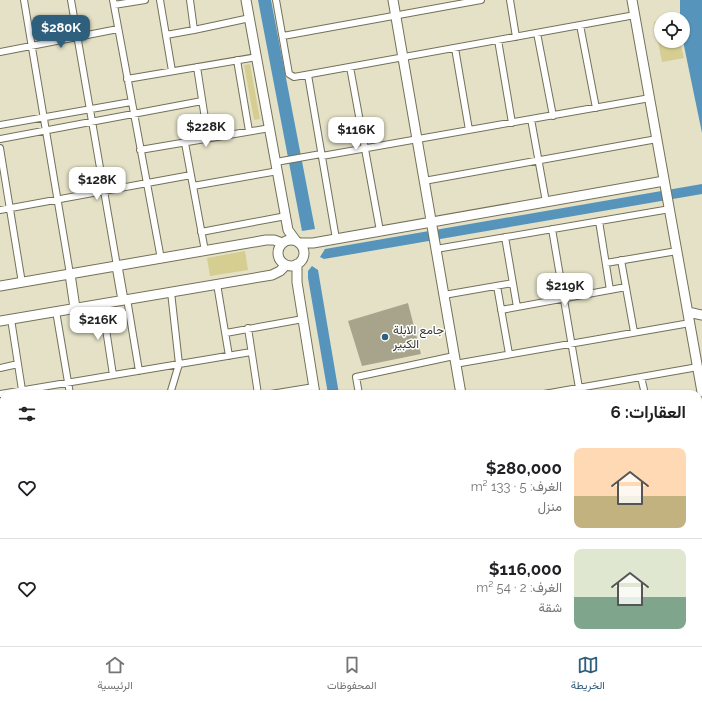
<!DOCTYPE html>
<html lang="ar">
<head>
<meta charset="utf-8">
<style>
  body { margin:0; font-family:Raleway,Vazirmatn,sans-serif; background:#f2f2f2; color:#202124; direction:rtl; height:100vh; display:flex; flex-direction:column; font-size:15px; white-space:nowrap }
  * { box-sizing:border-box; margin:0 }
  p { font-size:13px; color:#757577 }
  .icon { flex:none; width:22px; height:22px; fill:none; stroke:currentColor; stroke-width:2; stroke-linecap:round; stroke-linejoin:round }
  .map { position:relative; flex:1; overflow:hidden; direction:ltr }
  .sheet { position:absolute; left:0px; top:390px; width:702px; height:256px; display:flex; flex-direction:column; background:#fff; border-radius:12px 12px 0 0; box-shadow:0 1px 3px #0004; direction:rtl }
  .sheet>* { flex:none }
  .fabs { position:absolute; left:654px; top:12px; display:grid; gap:8px }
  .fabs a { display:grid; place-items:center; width:36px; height:36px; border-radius:50%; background:#fff; box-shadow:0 1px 3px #0004; font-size:20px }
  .price { position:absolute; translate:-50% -34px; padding:0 9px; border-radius:8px; background:#fff; color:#222; font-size:13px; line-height:26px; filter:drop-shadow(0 1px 2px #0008) }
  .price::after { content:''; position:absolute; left:50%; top:24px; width:12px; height:9px; margin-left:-6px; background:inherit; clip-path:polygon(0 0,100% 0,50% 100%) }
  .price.current { background:#2e5f7d; color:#fff }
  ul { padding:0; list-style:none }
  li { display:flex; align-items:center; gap:12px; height:100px; padding:0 16px }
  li+li { border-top:1px solid #e0e0e0 }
  li span { display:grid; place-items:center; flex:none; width:112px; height:80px; border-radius:8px; color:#555 }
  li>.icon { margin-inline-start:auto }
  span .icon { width:48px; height:48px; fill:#fffc; stroke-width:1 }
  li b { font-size:17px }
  h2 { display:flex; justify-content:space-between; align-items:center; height:48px; padding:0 16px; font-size:17px }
  .menu { display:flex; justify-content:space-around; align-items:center; height:56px; border-top:1px solid #e0e0e0; background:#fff; font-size:11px; color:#757577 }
  .menu a { display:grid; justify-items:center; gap:2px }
  .menu .current { color:#2e5f7d }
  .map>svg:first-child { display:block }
  .green { fill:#d6ce91 }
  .water { fill:#5694bc }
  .building { fill:#a7a48b }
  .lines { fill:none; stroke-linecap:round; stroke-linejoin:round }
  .street-casing { stroke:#747159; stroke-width:8 }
  .secondary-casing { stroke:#747159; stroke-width:11 }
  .street { stroke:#fff; stroke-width:6 }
  .secondary { stroke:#fff; stroke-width:9 }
  .poi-dot { fill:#2e5f7d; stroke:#fff; stroke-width:1.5 }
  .labels { text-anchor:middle; stroke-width:3; stroke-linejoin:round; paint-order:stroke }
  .poi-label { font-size:12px; fill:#36352a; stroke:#fff; text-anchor:start }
</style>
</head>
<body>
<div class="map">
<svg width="702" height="646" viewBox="0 0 702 646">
  <rect width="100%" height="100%" fill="#e4e1c7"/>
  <!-- green -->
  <path class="green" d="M661,20V41H680L684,58L662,62L654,22Z
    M250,64L260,119L254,120L244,65Z
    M245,251L248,270L210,276L207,258Z
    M467,642H489L490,646H467Z"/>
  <!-- water -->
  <path class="water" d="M258,0H271L315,229L302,231Z
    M680,0H702V133L683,41V19H680Z
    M702,184V194L324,259L320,257L325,249Z
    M312,266L318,270L339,394H328L308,278V271Z"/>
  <!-- building -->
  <path class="building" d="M408,303L421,354L362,366L348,321Z"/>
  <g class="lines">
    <!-- street casing -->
    <g class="street-casing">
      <path id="street" d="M24,0L70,274
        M71,0L117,266
        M113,0L161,259
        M160,0L172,71
        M190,0L194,30
        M276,0L289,74L294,77L635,15
        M510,0L516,37
        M114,5L145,0
        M580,25L596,108
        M537,33L553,116
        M166,35L194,30L250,18
        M283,36L481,0
        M498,40L512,123
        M455,48L469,130
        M0,52L118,29
        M237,60L249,131
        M197,67L208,138
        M350,67L380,231
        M308,75L336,239
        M127,79L257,57
        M531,119L546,202
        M0,125L131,102
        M0,139L202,101
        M185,143L205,251
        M0,148L22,283
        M140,150L270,128
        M322,156L650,98
        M276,162L321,154
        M424,181L657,139
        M193,186L278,171
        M0,210L191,175
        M599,221L610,290
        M552,229L580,394
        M201,232L286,216
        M505,237L517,307
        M436,249L670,209
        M621,260L634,332
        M606,263L677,251
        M217,284L229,356
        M497,286L509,354
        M444,295L513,283
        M127,299L139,371
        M102,303L113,375
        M501,310L626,287
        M56,311L70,394
        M11,319L22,390
        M248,328L258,394
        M226,333L303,319
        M455,364L690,323
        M0,368L18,364
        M641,377L645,394
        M0,394L251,352
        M170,394L179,364L171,292
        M271,394L314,387
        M359,394L356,377L454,356
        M544,394L698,367
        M0,413L4,435
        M698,440L702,439
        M698,484L702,483
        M0,487L4,486
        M698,529H702
        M0,530L4,554
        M0,603L4,602
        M698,604L702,603
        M66,642V646
        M112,642L113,646
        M184,642L185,646
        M230,642L231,646
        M302,642V646
        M621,642L622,646
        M27,646L47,642"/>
    </g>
    <!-- secondary casing -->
    <g class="secondary-casing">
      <path id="secondary" d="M246,0L288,230L296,241
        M393,0L461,394
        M632,0L702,392
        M278 253a13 13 0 1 1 26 0a13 13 0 1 1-26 0Z
        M299,243H313L664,181
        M297,264V282L315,394
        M117,266L123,300
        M70,274L75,308
        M0,286L266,240H274L282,243
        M688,312L702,315
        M0,321L272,275L280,271L286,265
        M357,642L358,646
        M503,642L504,646"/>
    </g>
    <!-- street -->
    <use href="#street" class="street"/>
    <!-- secondary -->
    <use href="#secondary" class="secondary"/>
  </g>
  <!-- markers -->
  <circle class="poi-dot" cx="385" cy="337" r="4"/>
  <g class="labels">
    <!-- poi labels -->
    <g class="poi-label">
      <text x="393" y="334">جامع الابلة<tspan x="393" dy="14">الكبير</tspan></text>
    </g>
  </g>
</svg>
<div class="fabs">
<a><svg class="icon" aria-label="locate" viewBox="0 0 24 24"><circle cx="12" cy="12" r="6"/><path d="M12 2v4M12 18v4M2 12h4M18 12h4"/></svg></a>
</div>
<b class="price current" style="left:61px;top:49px">$280K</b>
<b class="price" style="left:206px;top:148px">$228K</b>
<b class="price" style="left:356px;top:151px">$116K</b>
<b class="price" style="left:97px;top:201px">$128K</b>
<b class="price" style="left:565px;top:307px">$219K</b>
<b class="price" style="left:98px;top:341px">$216K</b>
<section class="sheet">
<h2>العقارات: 6<svg class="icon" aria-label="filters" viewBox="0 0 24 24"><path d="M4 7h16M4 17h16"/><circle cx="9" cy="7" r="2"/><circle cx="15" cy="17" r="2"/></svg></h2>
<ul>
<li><span style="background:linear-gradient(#ffd9b3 60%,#c2b280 0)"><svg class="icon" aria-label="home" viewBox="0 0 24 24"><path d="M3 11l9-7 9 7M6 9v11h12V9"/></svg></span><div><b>$280,000</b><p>الغرف: 5 · 133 m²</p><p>منزل</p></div><svg class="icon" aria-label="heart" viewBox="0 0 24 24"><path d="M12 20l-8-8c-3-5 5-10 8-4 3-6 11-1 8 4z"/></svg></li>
<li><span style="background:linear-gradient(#dfe7d0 60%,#7fa58c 0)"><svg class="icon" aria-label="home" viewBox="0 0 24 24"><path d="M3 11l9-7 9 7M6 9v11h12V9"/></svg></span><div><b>$116,000</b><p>الغرف: 2 · 54 m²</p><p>شقة</p></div><svg class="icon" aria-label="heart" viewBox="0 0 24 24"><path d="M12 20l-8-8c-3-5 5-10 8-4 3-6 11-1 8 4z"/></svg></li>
</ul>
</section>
</div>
<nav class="menu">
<a class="current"><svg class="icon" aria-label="map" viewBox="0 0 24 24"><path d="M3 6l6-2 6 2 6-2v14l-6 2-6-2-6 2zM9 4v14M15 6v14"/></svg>الخريطة</a>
<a><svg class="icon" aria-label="saved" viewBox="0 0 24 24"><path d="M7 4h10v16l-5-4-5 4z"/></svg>المحفوظات</a>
<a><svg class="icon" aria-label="home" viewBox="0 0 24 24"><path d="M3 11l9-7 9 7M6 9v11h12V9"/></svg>الرئيسية</a>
</nav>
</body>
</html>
